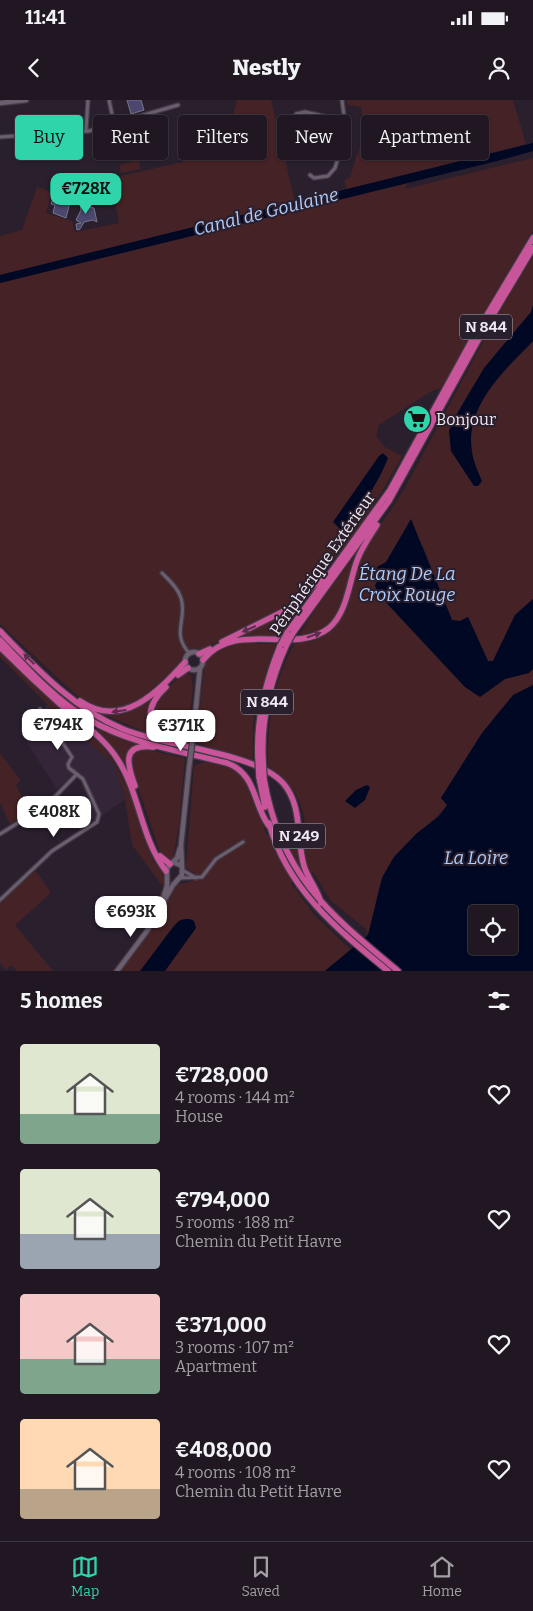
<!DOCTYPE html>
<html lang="en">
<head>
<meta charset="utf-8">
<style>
  body { margin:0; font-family:Bitter,serif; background:#28202a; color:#f1f3f6; height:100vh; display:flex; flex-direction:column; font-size:19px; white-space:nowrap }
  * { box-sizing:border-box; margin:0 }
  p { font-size:16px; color:#a29fa5 }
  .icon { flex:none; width:28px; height:28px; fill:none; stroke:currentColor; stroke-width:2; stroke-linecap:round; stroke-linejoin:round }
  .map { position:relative; height:871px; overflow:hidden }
  .details { display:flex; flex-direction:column; background:#201722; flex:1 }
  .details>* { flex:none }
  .banner { position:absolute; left:15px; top:15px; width:504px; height:45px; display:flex; gap:10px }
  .buttons { position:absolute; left:468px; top:805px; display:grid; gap:10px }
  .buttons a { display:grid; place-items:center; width:50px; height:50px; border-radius:5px; background:#201722; box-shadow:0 1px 4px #0004,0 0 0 1px #3d3640; font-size:25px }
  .price { position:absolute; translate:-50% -42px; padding:0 11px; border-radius:10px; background:#fff; color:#222; font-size:16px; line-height:32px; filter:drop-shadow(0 1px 2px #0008) }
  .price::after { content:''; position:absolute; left:50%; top:30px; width:15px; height:11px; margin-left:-8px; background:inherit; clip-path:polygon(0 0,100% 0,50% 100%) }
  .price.active { background:#30d4aa; color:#111 }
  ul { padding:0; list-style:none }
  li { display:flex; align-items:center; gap:15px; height:125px; padding:0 20px }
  li span { display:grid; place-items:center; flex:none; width:140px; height:100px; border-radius:5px; color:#555 }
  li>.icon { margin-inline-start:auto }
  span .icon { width:60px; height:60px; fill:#fffc; stroke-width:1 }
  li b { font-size:21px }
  h2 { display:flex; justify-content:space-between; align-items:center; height:60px; padding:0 20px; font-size:21px }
  .chip { padding:0 18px; border-radius:5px; background:#201722; box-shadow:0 1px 4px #0004,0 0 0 1px #3d3640; font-size:18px; line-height:45px }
  .chip.active { background:#30d4aa; color:#111 }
  .status { display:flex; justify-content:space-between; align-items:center; height:35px; padding:0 25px; background:#201722; direction:ltr }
  .status svg { height:14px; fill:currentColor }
  header { display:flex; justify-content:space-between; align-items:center; height:65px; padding:0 20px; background:#201722; font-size:22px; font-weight:800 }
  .dock { display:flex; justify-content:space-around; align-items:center; height:70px; border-top:1px solid #3d3640; background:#201722; font-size:14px; color:#a29fa5 }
  .dock a { display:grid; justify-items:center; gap:2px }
  .dock .active { color:#30d4aa }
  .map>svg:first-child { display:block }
  .built { fill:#342539 }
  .green { fill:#452225 }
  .water { fill:#000824; fill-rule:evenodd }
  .building { fill:#4b476e; stroke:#77768a }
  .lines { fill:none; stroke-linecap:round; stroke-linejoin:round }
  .street-casing { stroke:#433a45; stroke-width:5.5 }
  .secondary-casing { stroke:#433a45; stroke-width:7 }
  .highway-casing { stroke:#433a45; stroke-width:8 }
  .street { stroke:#6a5e6f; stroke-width:3 }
  .secondary { stroke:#6a5e6f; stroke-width:4.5 }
  .highway { stroke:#c85499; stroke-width:5.5 }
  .secondary-bridge-casing { stroke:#433a45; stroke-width:7; stroke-linecap:butt }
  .highway-bridge-casing { stroke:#433a45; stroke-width:8; stroke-linecap:butt }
  .secondary-bridge { stroke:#6a5e6f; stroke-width:4.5 }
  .highway-bridge { stroke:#c85499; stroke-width:5.5 }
  .oneway { fill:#592f4d }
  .labels { text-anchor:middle; stroke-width:4; stroke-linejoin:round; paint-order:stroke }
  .shield { fill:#2a1f2d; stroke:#b4acb6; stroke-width:1 }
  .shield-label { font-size:15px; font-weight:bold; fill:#efe8f1 }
  .poi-label { font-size:16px; fill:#efe8f1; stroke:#2a1f2d; text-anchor:start }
  .street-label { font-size:16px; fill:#efe8f1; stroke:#2a1f2d }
  .water-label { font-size:18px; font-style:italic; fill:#aecdfd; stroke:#2a1f2d }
</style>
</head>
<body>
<div class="status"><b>11:41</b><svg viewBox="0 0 49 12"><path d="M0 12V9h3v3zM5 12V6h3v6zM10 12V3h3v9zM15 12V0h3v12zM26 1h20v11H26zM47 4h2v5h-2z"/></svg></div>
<header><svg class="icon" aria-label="back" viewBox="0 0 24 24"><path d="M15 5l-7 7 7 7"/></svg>Nestly<svg class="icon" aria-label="person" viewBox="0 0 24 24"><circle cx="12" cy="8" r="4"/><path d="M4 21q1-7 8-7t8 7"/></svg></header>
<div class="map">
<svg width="533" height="871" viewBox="0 0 533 871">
  <rect width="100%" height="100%" fill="#2a1f2d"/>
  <!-- built -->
  <path class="built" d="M48,604L60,617L114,664L125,699L94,722L80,707L89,701L79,678L71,676L57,689L19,631Z"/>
  <!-- green -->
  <path class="green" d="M237,0H271L295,102L0,175V136L22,130L37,87L52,92L46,113L72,121L75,132L119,123L111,81L112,78L214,55L207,27L232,20Z
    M346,0H513L526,44L347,90L344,80L350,77L364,33L361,7L348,5Z
    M135,48L141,69L121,73L119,65L134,61L133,57L125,59L123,51Z
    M533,58V131L441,288L432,291L379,325L376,336L385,347L402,356C376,405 333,472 288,505C262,525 228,535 199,551H191L184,554L178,565L153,589L160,596L183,573L191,575L193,587L187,641L163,634L157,637L100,613V608L87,603L74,593L0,524V183L408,83L405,89Z
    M533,156V205L531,212C499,249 469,285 449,331L482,381C478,372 473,361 472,352C464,306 505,270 533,241V499L515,515L493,561H488L468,517L460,521L452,520L423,446L380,476L375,486L380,496L465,587L480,597L505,579L529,573L533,569V585L513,596L482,633L441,698L447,705C427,732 394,746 382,779C375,797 375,819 368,835L366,829L331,801L313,772L291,783L315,816L351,850L325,871H165L194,821L174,825L140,871H112L145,829L162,790L171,793L176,785L192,781L195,774L186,767L194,666C203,661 209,662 220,665C253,673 257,709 267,736L305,723C302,698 289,680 268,666C267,568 298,532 354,457L360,459C373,431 394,409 408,382C449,306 488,229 533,156Z
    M307,497L280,537H240L288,512Z
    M254,541L257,544H276L257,602L253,624V660L196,643L205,562C215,546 237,543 254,541Z
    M0,552L100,644C129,676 138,721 153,760C162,768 165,775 163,787L132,745L125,699L114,664L60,617L0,557Z
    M94,628L140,644L142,649L185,658L179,724L173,759L169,760L161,755L133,673Z
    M0,653L21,681L16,685L29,712L10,724L0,703Z
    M36,771L51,793L15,825L53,871H17L11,865L6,870L0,863V803L19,784Z"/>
  <!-- water -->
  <path class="water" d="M533,43V51L497,61L0,183V175Z
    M533,205V241C505,270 464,306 472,352C473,361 478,372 482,381L478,386H474L451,351L449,331L457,314L484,268L531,212Z
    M383,353L388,358C378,384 360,410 341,430L333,422L379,356Z
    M411,419L452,520L460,521L468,517L488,561H493L515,515L533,499V569L529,573L505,579L480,597L465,587L380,496L375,486L379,476L377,467L386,462Z
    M533,585V871H325L368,835L382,778L394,757L416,734L439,716L447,705L441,698L482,633L513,595ZM476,814H509V846H476Z
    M367,685L370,687L365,700L355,708L345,701L356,690Z
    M190,819L194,821L196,828L165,871H140C146,864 175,823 179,821C182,819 186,819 190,819Z"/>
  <!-- building -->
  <path class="building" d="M127,0H141L144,10L131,14Z
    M54,94L63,97L67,103L70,102L66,118L53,113L55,105L51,104Z
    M84,101L88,107L94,108L97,122L93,120L84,122L80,129L77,130L76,124L81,123L76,120L81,110L80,103Z"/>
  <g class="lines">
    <!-- street casing -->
    <g class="street-casing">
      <path id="street" d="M86,30L88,0
        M0,37L89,31L178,5
        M301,41L293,21L296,14L305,12L346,21
        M109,44L114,24L109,0
        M310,75L314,78L328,76L335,68L346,31L342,0
        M162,473C169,480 178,488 181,498C188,519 170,533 190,554
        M0,734L47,705L77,674
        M184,771L196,778
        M179,778L202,777L216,759L243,742
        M0,800L52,751L97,722L99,714L83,679L69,668L68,664L72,657L40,609"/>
    </g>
    <!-- secondary casing -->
    <g class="secondary-casing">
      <path id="secondary" d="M0,3L26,0
        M185 561a9 9 0 1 1 18 0a9 9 0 1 1-18 0Z
        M193,637L200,568
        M182,766L181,745L189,668
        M163,799L167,786V768L177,758L180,748
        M117,871L147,831L173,785L182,775V766L173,762"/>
    </g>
    <!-- highway casing -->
    <g class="highway-casing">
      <path id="highway" d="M0,531C36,568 74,609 123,629C165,647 255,652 283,683C303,706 296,738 304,766C308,779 318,790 321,803
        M287,533L390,390L472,240L533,138
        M293,533L389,401L481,235L533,148
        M0,540C27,568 55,600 88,619C130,644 181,651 227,663C257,674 253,705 269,726
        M222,542L288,509L323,477
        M0,547C20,567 40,586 61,605C80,622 104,637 118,660C140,694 141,739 166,771
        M199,554L210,549
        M203,560C235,519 294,556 329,528C348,512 349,480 358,458C363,446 370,436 377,425
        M178,575L188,568
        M166,587C143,608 145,631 176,641
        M80,601C122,630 158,592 185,562
        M258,658C256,619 265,583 280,546
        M263,660C261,620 270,582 286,546
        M259,677L265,707
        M264,679C280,774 328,813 398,871
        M135,686C127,664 121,643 154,647
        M269,723C287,789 338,830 388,871
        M160,756L170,764"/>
    </g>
    <!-- street -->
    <use href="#street" class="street"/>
    <!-- secondary -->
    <use href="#secondary" class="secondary"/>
    <!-- highway -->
    <use href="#highway" class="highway"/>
    <!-- secondary-bridge casing -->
    <g class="secondary-bridge-casing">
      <path id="secondary-bridge" d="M189,668L193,637"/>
    </g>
    <!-- highway-bridge casing -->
    <g class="highway-bridge-casing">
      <path id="highway-bridge" d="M280,546L287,533
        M286,546L293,533
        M258,658L259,677
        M263,660L264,679"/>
    </g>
    <!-- secondary-bridge -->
    <use href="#secondary-bridge" class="secondary-bridge"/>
    <!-- highway-bridge -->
    <use href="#highway-bridge" class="highway-bridge"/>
  </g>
  <!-- one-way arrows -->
  <defs><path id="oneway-solid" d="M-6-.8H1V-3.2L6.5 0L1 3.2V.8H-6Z" transform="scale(1.25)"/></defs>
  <g class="oneway">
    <use href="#oneway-solid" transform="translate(249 529) rotate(156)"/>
    <use href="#oneway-solid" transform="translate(314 535) rotate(-19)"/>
    <use href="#oneway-solid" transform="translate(29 559) rotate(-135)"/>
    <use href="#oneway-solid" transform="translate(119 611) rotate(172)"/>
  </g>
  <!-- icons -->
  <defs>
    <g id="supermarket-disc" transform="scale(1.4375)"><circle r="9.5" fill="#30d4aa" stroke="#2a1f2d"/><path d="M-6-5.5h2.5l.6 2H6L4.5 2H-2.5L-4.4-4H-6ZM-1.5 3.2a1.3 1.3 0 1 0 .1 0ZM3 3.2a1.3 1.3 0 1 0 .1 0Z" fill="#111"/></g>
  </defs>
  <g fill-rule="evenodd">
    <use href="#supermarket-disc" x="417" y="319"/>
  </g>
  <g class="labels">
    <!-- shield labels -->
    <g class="shield">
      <rect x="460" y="214.5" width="52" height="25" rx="4"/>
      <rect x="241" y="589.5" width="52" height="25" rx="4"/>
      <rect x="273" y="723.5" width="52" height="25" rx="4"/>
    </g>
    <g class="shield-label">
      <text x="486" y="232">N 844</text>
      <text x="267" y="607">N 844</text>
      <text x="299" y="741">N 249</text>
    </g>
    <!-- poi labels -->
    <g class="poi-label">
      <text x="436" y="325">Bonjour</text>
    </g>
    <!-- street labels -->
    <g class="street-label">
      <text transform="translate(322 463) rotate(-55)" y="6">Périphérique Extérieur</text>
    </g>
    <!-- water labels -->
    <g class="water-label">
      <text transform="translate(266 112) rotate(-14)" y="6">Canal de Goulaine</text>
      <text x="407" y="480">Étang De La<tspan x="407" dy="21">Croix Rouge</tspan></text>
      <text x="476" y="764">La Loire</text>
    </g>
  </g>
</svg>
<div class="buttons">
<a><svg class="icon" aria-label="locate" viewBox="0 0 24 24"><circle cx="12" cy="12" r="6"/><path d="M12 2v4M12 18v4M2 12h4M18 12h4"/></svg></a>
</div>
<b class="price active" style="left:86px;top:115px">€728K</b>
<b class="price" style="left:58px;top:651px">€794K</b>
<b class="price" style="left:181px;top:652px">€371K</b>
<b class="price" style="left:54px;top:738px">€408K</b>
<b class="price" style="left:131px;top:838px">€693K</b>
<div class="banner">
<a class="chip active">Buy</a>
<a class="chip">Rent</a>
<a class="chip">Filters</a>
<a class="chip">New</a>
<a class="chip">Apartment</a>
</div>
</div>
<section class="details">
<h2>5 homes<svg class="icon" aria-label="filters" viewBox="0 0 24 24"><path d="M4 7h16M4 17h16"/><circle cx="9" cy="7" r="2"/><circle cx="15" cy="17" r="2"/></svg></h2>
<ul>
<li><span style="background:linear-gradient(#dfe7d0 70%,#7fa58c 0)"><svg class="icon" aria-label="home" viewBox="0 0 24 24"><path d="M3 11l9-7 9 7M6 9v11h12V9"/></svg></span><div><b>€728,000</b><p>4 rooms · 144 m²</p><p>House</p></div><svg class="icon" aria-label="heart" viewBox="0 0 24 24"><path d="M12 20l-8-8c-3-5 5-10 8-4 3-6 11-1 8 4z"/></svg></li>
<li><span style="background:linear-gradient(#dfe7d0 65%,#9aa5b1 0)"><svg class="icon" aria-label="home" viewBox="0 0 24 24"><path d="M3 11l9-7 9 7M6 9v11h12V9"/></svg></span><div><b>€794,000</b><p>5 rooms · 188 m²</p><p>Chemin du Petit Havre</p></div><svg class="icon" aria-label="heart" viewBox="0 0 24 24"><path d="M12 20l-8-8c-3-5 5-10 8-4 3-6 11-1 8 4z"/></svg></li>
<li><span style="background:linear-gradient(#f6c9c9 65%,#7fa58c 0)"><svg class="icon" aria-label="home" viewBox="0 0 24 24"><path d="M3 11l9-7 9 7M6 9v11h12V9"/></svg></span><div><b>€371,000</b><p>3 rooms · 107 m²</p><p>Apartment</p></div><svg class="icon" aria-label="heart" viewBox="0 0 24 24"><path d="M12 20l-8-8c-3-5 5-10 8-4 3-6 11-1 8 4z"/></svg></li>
<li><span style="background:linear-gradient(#ffd9b3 70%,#b9a48a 0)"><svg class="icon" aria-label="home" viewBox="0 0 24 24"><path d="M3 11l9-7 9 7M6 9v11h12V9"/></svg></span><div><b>€408,000</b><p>4 rooms · 108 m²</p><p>Chemin du Petit Havre</p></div><svg class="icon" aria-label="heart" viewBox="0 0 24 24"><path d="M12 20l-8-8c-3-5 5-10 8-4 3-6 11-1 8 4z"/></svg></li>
</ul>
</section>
<nav class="dock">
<a class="active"><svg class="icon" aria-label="map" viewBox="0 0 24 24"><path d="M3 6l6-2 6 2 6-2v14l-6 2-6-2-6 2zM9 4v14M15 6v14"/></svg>Map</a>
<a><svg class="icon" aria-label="saved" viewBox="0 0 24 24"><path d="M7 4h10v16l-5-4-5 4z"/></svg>Saved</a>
<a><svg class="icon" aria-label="home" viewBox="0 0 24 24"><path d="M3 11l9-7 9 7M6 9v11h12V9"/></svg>Home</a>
</nav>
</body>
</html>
